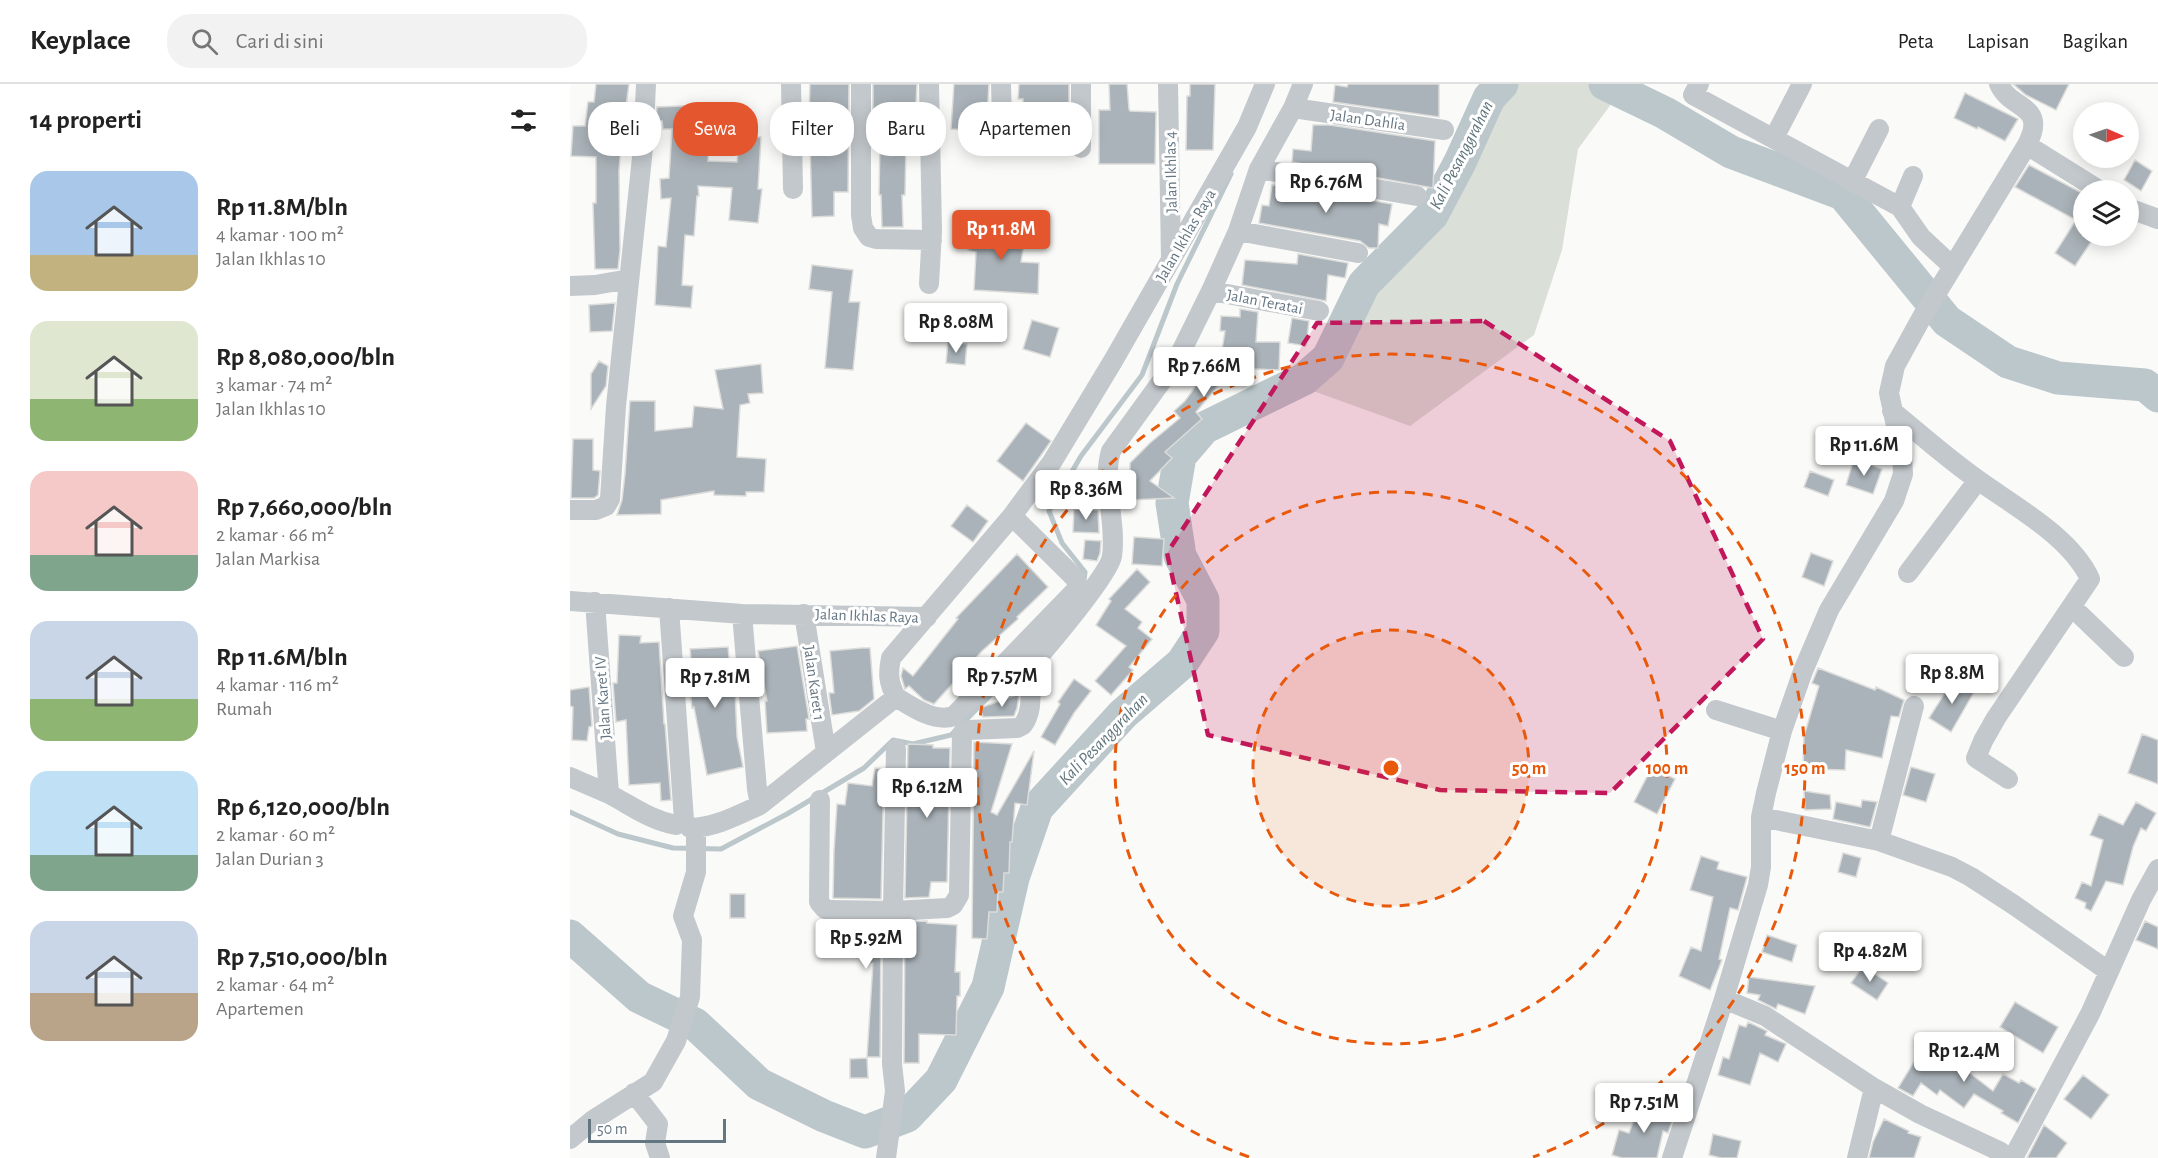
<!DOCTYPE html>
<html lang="id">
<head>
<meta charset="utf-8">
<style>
  body { margin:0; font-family:"Alegreya Sans",sans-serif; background:#f2f2f2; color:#222; height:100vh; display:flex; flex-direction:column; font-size:22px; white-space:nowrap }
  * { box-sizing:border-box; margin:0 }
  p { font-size:20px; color:#767676 }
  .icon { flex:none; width:33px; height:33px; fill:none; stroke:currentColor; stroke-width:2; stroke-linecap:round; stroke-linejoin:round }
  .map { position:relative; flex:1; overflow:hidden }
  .details { display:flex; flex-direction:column; background:#fff; width:570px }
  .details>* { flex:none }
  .top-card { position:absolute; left:18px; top:18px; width:570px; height:54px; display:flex; gap:12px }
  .needle { width:39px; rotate:92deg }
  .tools { position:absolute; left:1503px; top:18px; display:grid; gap:12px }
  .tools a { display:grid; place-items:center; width:66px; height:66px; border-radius:50%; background:#fff; box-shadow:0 3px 15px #0003; font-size:30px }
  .scale { position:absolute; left:18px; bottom:15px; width:138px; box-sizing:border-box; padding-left:6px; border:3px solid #657683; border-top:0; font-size:16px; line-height:21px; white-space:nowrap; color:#657683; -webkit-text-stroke:4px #fff; paint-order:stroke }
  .price { position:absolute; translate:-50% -51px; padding:0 14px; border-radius:6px; background:#fff; color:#222; font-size:20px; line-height:39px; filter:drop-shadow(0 2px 3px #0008) }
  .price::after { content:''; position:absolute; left:50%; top:36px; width:18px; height:14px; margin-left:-9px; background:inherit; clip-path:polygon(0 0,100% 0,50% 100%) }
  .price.on { background:#e4572e; color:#fff }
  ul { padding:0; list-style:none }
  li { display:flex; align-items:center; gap:18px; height:150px; padding:0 30px }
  li span { display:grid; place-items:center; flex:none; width:168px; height:120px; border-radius:18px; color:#555 }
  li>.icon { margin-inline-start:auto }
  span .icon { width:72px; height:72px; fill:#fffc; stroke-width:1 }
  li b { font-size:26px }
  h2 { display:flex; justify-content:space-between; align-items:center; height:72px; padding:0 30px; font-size:26px }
  .tag { padding:0 21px; border-radius:24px; background:#fff; box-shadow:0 3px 15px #0003; font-size:21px; line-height:54px }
  .tag.on { background:#e4572e; color:#fff }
  header { display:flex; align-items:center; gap:36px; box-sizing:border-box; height:84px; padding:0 30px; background:#fff; border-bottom:2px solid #e0e0e0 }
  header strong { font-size:28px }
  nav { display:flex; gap:33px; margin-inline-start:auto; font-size:21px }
  .search { width:420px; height:54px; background:#f2f2f2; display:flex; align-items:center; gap:15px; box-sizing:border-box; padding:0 21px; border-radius:24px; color:#767676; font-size:22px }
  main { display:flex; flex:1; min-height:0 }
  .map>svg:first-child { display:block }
  .green { fill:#dadfd7 }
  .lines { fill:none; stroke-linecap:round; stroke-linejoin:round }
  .stream { stroke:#bbc7cb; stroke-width:5 }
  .river { stroke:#bbc7cb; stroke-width:33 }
  .building { fill:#aab3b9; stroke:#dcdcda; stroke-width:1.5 }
  .street { stroke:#c3c8cc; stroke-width:20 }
  .marked { fill:#c2185b; fill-opacity:0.2; stroke:#c2185b; stroke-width:4.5; stroke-dasharray:12 8; stroke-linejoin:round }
  .ring { fill:none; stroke:#e8590c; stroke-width:3; stroke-dasharray:10 8 }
  .labels { text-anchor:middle; stroke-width:6; stroke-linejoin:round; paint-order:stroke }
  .street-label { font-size:16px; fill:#657683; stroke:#fff }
  .water-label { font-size:18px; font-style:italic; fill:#60757c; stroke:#fff }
  .centre { fill:#e8590c; stroke:#fff; stroke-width:3 }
  .ring-label { font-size:18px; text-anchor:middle; font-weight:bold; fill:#e8590c; stroke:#fff; stroke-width:6; stroke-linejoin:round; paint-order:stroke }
</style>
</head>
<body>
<header>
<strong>Keyplace</strong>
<div class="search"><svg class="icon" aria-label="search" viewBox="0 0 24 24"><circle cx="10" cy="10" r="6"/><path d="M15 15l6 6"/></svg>Cari di sini</div>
<nav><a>Peta</a><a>Lapisan</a><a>Bagikan</a></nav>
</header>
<main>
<section class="details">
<h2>14 properti<svg class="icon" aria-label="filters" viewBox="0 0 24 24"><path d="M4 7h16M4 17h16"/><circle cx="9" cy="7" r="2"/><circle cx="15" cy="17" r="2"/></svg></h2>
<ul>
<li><span style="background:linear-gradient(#a9c7e8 70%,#c2b280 0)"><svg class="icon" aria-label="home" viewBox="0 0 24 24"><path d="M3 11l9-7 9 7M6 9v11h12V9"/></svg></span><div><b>Rp 11.8M/bln</b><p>4 kamar · 100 m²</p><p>Jalan Ikhlas 10</p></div></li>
<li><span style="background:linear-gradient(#dfe7d0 65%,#8fb573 0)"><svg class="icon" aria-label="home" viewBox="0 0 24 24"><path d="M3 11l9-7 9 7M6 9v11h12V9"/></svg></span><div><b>Rp 8,080,000/bln</b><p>3 kamar · 74 m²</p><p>Jalan Ikhlas 10</p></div></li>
<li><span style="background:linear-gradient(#f6c9c9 70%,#7fa58c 0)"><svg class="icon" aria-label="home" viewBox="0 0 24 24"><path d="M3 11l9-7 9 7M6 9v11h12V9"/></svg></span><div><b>Rp 7,660,000/bln</b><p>2 kamar · 66 m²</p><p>Jalan Markisa</p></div></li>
<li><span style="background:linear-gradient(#c9d6e8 65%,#8fb573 0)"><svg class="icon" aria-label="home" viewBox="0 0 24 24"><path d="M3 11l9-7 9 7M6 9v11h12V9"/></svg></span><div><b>Rp 11.6M/bln</b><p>4 kamar · 116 m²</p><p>Rumah</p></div></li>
<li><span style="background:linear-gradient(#bfe0f5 70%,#7fa58c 0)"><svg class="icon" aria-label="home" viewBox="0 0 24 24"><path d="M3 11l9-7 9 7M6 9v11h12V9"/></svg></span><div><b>Rp 6,120,000/bln</b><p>2 kamar · 60 m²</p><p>Jalan Durian 3</p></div></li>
<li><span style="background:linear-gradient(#c9d6e8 60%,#b9a48a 0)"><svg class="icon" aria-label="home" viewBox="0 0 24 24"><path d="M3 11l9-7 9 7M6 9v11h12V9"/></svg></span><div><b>Rp 7,510,000/bln</b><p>2 kamar · 64 m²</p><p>Apartemen</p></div></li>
</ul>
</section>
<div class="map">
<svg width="1588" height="1074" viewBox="0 0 1588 1074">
  <rect width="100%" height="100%" fill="#fafaf8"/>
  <!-- green -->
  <path class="green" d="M941,0H1053V4L1008,65L992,166L964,251L840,342L724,300L764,276L785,208L822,165L874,111L915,26Z"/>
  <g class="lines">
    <!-- stream -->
    <path class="stream" d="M514,497L515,488L492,459L479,427L511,372L572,291L607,200L661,90
      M0,728L48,750L103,764L151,765L217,730L294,684L323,656L343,660L381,651L458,573"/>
    <!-- river -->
    <path class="river" d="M1035,0L1095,29L1161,68L1273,110L1377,237L1438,278L1488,294L1575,301L1588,312
      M0,852L69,913L125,940L189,1000L254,1032L295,1048L337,1032L371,996L418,903L443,794L467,724L553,630L612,579L633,547V516L610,472L602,419L610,372L634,344L734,295L758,274L794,200L862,131L890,78L919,14L932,0"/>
  </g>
  <!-- building -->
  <path class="building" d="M26,0H59L56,22H63L62,36L53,35L49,87L50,166L48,185H25L23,119H26V73L1,72L3,42H15L18,18H24Z
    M240,0H279L278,108H264V132L242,133L240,60H238Z
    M303,0H347L344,59H336L335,111H332L333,143H312L311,111H309L310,57H303Z
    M384,0H419L416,47L381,45Z
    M449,0H499V58L452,56L453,15H448Z
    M539,0H557L559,25L560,27L586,28L585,80H529V26H540Z
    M620,0H645L643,66H616L617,12H620Z
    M778,0H869V33L763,18L765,1L777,3Z
    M1443,0H1499L1486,26L1456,11Z
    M1395,9L1448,35L1435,57L1408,43L1407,45L1384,34Z
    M136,21L137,23H164L163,50L139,49L138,77L167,78L169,53H191L188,105H192L188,139L159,136L162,104L128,102L129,112H127L124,152L115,151L112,201L123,202L121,224L85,221L88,162L96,163L101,114L91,115L90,95L99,94L102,45H93L92,37H86L87,23Z
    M743,41H760L865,57L863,104L722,78L723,65L741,67Z
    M1565,76L1582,87L1571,107L1554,96Z
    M1459,81L1514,110V152L1521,158L1505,182L1485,169L1506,136L1445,103Z
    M702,101L720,102L822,120L818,142L809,140L808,164H799L790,157L689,139L692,121L699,122Z
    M404,137L434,142L433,150L455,154L451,178L469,179L468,210L404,206L406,168L398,166Z
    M728,170L778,179L775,194L758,191L756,217L672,201L675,176L727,180Z
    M242,181L283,186L279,218H290L283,286L255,284L262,208L239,205Z
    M45,219L42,247L20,248L19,221Z
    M670,225L688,228L686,258H710L709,286L663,284L626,328L632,335L595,368L602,374L580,397L604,414L560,416V379L580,359L610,334L604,327L615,317L652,266L655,247H650L651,232L670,233Z
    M722,234L739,237L736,262L718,259Z
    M462,236L489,244L480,273L453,265Z
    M378,258L397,260L395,281L376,279Z
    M29,277L38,282L36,302L21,325V290Z
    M191,280L193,309L178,310L180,319L170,321L167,373L196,375L194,408H176V412L144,411V407L91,416V430L47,431L52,416L55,390L60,317H85V347L122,343L124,322L153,325L145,286Z
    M456,339L481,357L453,397L427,377Z
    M3,355H23V386L30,387L28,411L24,414H1Z
    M1284,375L1312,385L1303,410L1276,401Z
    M1240,387L1264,396L1258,412L1234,403Z
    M397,421L418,437L403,458L381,442Z
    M504,425L528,426L529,449L503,448Z
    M564,453L594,455L592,482L562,480Z
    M515,456L531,457L530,469L527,477L513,475Z
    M1241,469L1263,477L1254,502L1232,493Z
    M447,470L478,503L447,533L448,535L412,567L364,620L354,616L339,602L335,605L331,592L333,584L343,592L388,535L386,534Z
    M567,485L580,498L555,525L572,538L568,544L582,555L559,583L563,586L541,611L525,597L556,562L526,541L541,517L539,515Z
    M49,551L71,552L70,559L89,558L94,640H95L101,716L91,717L90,699L59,701L56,636L46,638L43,599H47Z
    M227,562L239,635H236L237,647L197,649L195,617H197L188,567Z
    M158,563L162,607H165L167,653L173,683L137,691L124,623L122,624L120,603H124L120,565Z
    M292,564H300L304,615L289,627L262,631L259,609H264L260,567Z
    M1248,584L1305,606L1306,603L1334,616L1329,633L1321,632L1312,674L1276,666L1275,686L1233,685L1234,652L1249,602L1242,599Z
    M1381,593L1404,608L1381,648L1359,634L1375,609L1372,607Z
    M504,595L521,607L504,629L485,661L471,653L490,620L488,618Z
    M19,603L22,642L19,643L17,657L2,656L3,623L0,622V606Z
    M449,610L447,624L444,632L413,633L410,624Z
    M1572,650L1588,656V700L1558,689Z
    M404,658L442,660L421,728L427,731L464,667L457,721L445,719L442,758H440L439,789H434L433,808H428L427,828H419L417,855L402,854Z
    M338,660L363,661V664H380L377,798H361L359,813L335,814Z
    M1082,683L1105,695L1087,730L1064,718Z
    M1341,683L1365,690L1356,718L1333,711Z
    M305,684L314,685L311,815L263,814L264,767L267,720L275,721L278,699L302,702Z
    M1234,707L1260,711L1261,725L1235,726Z
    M1292,716L1307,718L1300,743L1263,735L1266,718L1291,723Z
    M1566,718L1586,729L1576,747L1571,744L1563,763L1553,801L1536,797L1521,827L1515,824L1516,819L1505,814L1512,798L1521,802L1533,756L1520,751L1529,730L1553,741Z
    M1273,769L1291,774L1286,793L1268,788Z
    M1131,772L1149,778L1147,785L1177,793L1168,826L1160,824L1149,875L1152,876L1140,906L1109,892L1121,863L1131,867L1143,813L1120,806Z
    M160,810H175V834H160Z
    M357,837V839L387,841L385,888H390V912H387L386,951L349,950V979H334L335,838Z
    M1575,837L1588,843V865L1566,856Z
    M262,838L311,839L310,973H297L303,879H293V859L263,861Z
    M1197,851L1227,861L1222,878L1192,868Z
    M1293,882L1318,899L1307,916L1281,899Z
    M1179,893L1245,902L1235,930L1208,920L1206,925L1188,916L1190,911L1177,909Z
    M1445,918L1488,943L1473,969L1430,943Z
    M1178,938L1197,947L1195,951L1216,960L1208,978L1190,969L1180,1001L1148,991L1153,973L1159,975L1169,941L1176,943Z
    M1358,955L1373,964L1371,967L1423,1007L1433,990L1449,999L1451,996L1466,1005L1448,1039L1431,1029L1433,1027L1404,1010L1394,1024L1370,1006L1367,1011L1351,999L1343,1012L1328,1004Z
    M297,974L298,994H280V975Z
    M1513,991L1539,1011L1521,1035L1494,1015Z
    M1071,1018L1104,1031L1098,1049L1093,1047L1087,1074H1052L1042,1071L1049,1046L1059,1049Z
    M1314,1035L1339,1047L1338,1049L1351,1053L1344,1074H1299L1303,1058Z
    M1474,1041L1497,1059L1486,1074H1457Z
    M1143,1050L1171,1057L1167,1074H1151L1139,1071Z"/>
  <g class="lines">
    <!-- street -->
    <path class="street" d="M221,0L223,105
      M291,0V131L293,144L299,153L306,155L362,156
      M359,0L362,147L359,200
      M431,0L432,34
      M511,0V64
      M598,0L601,174
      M1129,0L1123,11L1330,123L1351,153L1382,182
      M723,24L874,46
      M1204,54L1232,0
      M1457,61L1529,106
      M689,85L847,112
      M1283,96L1309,45
      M1330,123L1343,92
      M1558,124L1588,135
      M668,147L788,169
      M0,202L25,201L59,195
      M641,207L749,227
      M1322,327C1350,350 1378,375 1408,396C1444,422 1501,453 1520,495L1426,634L1413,657L1406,674L1438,695
      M0,426H26L36,422L40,415L46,322L73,64L76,0
      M1338,489L1408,396
      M0,517L172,530L357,533
      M25,518L39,710
      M1502,523L1554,573
      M172,530L187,705L190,721
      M234,530L256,668
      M326,613C318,598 318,589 321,574L442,432L482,378L543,277L677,43L695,0
      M326,613C342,623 365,639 384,632L507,505L506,495L442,432
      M1146,626L1212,647
      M0,693C13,699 26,704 39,710C62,722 80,736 106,741L114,736L99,524
      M250,716L249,818L255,825L261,826L323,827L326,665
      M1191,733L1309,757L1382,783L1401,793L1444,821L1538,887
      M120,744C144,744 168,731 190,721L326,613
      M1309,757L1344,622
      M1154,915L1195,932L1304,1004L1350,1030L1429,1067L1439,1074
      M64,1009L88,1040L85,1059L90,1074
      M0,1055L23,1036L83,998L106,957L120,913L122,856L113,832L126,788V744
      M316,1074L325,1007L322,980L323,827L377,824L383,821L389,811L392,650L399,646L447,644L453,641C466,623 457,600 463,579C478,562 540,489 542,472C547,437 531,401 541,367L607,276L641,207L668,147L689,85L723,24L733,0
      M1102,1074L1154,915L1188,801L1191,783V733L1196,709L1212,647L1233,587L1259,526L1324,417L1333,390L1332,370L1319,309L1325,282L1352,233L1457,61C1478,20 1441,27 1429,0
      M1287,1074L1304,1004
      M1443,1074L1520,930L1571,816L1588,785"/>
  </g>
  <!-- marked area -->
  <path class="marked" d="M914,237L1100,357L1193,555L1040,709L870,706L638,651L597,469L747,239Z"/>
  <!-- distance rings -->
  <circle cx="821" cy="684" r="138" fill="#e8590c" fill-opacity=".12"/>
  <g class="ring">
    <circle cx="821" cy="684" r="138"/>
    <circle cx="821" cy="684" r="276"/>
    <path d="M679 1073A414 414 0 1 1 963 1073"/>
  </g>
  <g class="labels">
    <!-- street labels -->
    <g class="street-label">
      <text transform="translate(798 35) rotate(8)" y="6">Jalan Dahlia</text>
      <text transform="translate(600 88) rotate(-91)" y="6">Jalan Ikhlas 4</text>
      <text transform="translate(615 151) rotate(-60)" y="6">Jalan Ikhlas Raya</text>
      <text transform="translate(695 217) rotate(11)" y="6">Jalan Teratai</text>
      <text transform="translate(297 531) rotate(2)" y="6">Jalan Ikhlas Raya</text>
      <text transform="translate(245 599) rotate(82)" y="6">Jalan Karet 1</text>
      <text transform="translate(32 614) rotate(-94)" y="6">Jalan Karet IV</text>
    </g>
    <!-- water labels -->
    <g class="water-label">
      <text transform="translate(891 71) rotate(-63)" y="6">Kali Pesanggrahan</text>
      <text transform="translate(533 655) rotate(-46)" y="6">Kali Pesanggrahan</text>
    </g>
  </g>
  <circle cx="821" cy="684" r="9" class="centre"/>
  <g class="ring-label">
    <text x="959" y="690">50 m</text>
    <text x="1097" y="690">100 m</text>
    <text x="1235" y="690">150 m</text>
  </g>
</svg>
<div class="tools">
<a><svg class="needle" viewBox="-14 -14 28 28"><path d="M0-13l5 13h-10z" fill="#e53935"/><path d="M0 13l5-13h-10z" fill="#767676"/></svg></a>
<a><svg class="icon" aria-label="layers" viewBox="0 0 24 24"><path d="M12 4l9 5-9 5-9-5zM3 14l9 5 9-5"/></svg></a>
</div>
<div class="scale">50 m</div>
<b class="price" style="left:756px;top:130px">Rp 6.76M</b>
<b class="price on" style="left:431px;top:177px">Rp 11.8M</b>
<b class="price" style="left:386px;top:270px">Rp 8.08M</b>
<b class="price" style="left:634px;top:314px">Rp 7.66M</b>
<b class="price" style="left:1294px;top:393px">Rp 11.6M</b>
<b class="price" style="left:516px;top:437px">Rp 8.36M</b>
<b class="price" style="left:1382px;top:621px">Rp 8.8M</b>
<b class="price" style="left:432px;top:624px">Rp 7.57M</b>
<b class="price" style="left:145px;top:625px">Rp 7.81M</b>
<b class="price" style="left:357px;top:735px">Rp 6.12M</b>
<b class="price" style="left:296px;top:886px">Rp 5.92M</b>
<b class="price" style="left:1300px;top:899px">Rp 4.82M</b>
<b class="price" style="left:1394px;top:999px">Rp 12.4M</b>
<b class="price" style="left:1074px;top:1050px">Rp 7.51M</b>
<div class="top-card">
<a class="tag">Beli</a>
<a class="tag on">Sewa</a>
<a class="tag">Filter</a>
<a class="tag">Baru</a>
<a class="tag">Apartemen</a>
</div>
</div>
</main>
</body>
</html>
